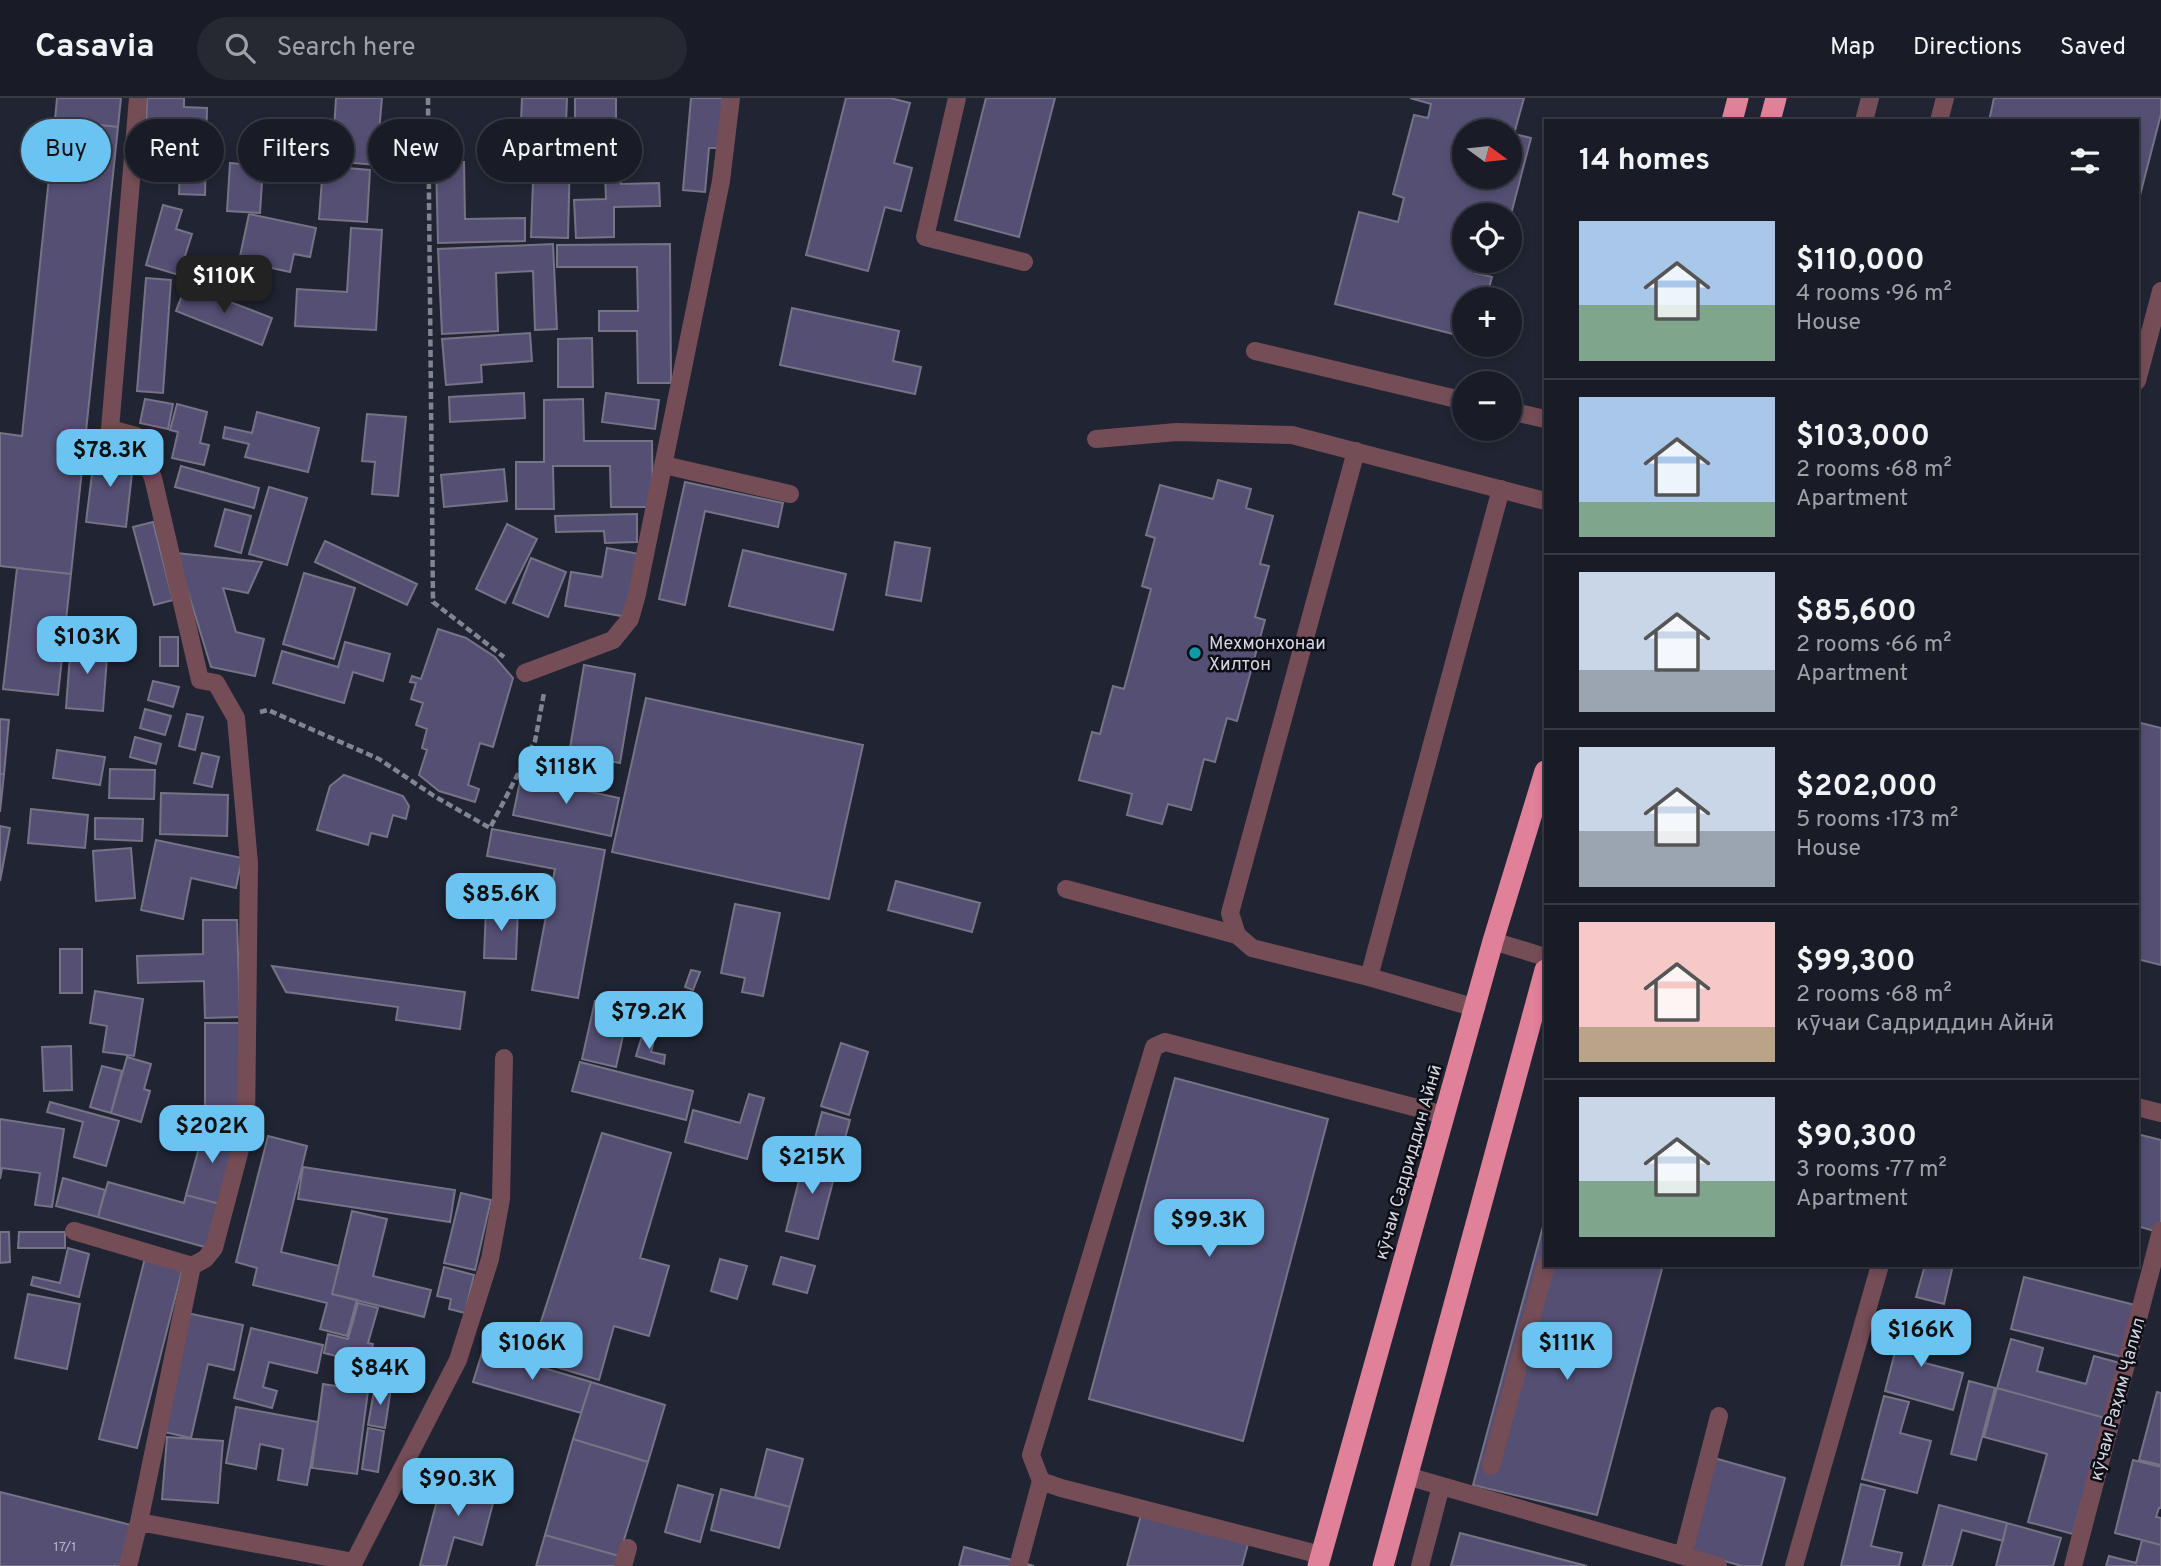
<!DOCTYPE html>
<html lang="en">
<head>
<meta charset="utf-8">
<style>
  body { margin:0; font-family:Overpass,sans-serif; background:#262932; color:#f1f3f6; height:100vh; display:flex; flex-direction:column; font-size:26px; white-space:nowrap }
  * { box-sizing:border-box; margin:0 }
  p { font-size:23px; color:#9fa1a7 }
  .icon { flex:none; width:38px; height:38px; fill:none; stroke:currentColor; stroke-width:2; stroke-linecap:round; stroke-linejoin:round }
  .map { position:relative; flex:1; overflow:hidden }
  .drawer { position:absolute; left:1544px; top:21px; width:595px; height:1148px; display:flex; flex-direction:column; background:#191c26; border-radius:0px; box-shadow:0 4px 10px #0003,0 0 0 2px #373a43 }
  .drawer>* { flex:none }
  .banner { position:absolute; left:21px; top:21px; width:665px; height:63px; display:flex; gap:14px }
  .needle { width:46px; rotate:105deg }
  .controls { position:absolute; left:1452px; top:21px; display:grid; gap:14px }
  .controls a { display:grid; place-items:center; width:70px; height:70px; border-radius:50%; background:#191c26; box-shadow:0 4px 10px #0003,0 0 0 2px #373a43; font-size:35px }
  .price { position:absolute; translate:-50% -60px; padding:0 16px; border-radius:14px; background:#6bc3f2; color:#111; font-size:23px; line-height:46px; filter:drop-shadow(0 2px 4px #0008) }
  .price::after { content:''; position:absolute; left:50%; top:42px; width:21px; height:16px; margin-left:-10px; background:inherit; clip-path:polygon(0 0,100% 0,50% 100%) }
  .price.active { background:#222; color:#fff }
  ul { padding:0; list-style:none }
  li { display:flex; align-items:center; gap:21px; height:175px; padding:0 35px }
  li+li { border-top:2px solid #373a43 }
  li span { display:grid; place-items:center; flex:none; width:196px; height:140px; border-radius:0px; color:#555 }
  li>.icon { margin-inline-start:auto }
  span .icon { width:84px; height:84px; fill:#fffc; stroke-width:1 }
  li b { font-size:30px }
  h2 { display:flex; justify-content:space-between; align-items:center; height:84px; padding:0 35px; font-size:30px }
  .pill { padding:0 24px; border-radius:32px; background:#191c26; box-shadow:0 4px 10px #0003,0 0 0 2px #373a43; font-size:24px; line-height:63px }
  .pill.active { background:#6bc3f2; color:#111 }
  header { display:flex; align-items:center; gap:42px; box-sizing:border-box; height:98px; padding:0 35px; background:#191c26; border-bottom:2px solid #373a43 }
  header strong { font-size:33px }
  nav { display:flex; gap:38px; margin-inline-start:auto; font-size:24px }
  .search { width:490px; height:63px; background:#262932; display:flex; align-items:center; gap:18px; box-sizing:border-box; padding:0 24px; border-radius:38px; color:#9fa1a7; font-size:26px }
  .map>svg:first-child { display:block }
  .building { fill:#554f74; stroke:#757385; stroke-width:2; fill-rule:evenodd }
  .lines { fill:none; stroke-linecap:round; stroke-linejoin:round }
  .path { stroke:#818591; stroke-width:4.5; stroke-dasharray:7 3.5; stroke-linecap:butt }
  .lane { stroke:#754d56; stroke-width:18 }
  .street { stroke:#754d56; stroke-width:18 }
  .highway { stroke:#e18199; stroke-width:21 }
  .culture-dot { fill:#0f9aa8; stroke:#0d0e15; stroke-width:2.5 }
  .labels { text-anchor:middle; stroke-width:5; stroke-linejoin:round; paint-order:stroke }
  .number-label { font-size:14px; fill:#b4b5c6 }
  .poi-label { font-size:18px; fill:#d4d7e1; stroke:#0d0e15; text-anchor:start }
  .street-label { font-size:18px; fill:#d4d7e1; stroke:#0d0e15 }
</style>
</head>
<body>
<header>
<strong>Casavia</strong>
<div class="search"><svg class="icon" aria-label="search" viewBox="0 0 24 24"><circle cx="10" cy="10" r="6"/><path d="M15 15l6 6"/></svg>Search here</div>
<nav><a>Map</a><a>Directions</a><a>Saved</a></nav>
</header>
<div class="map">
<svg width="2161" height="1468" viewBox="0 0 2161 1468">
  <rect width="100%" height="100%" fill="#212533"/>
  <!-- building -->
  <path class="building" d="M57,0H121L118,29L55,22Z
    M147,0H184V9L207,10L205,97L179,96L180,63L145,62Z
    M336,0H382L376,67L332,63Z
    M522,0H567L565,50L520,48Z
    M575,0H616V42H575Z
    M691,0H723L718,50H709L705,94L683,92Z
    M846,0H890L910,5L894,65L912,70L901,113L885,109L868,173L806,157Z
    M986,0H1055L1019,139L955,122Z
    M1410,0H1524L1514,36L1531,40L1510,120V117H1465V163H1479L1476,175L1492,179L1486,201H1465V225L1461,238L1335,206L1359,114L1398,124L1404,100L1393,96L1414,17L1428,20L1431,6ZM1465,33H1510V79H1465Z
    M1994,0H2161V16L2137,109V23H1989Z
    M55,22L118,29L71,476L0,468V335L22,338Z
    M619,46L621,86L659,85L660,108L614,109V139L576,140L574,102L606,101L605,76L576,77L575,48Z
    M534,56H570L568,140L531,139Z
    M436,64H464L465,121L525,120V143L438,145Z
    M230,65L263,68L260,115L227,113Z
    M323,68L370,72L367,124L319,121Z
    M163,107L182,112L176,131L192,136L179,177L146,167Z
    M249,116L316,130L310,159L294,156L290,174L239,163Z
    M351,130L382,132L376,232L295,228L297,191L347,194Z
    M553,146L557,231L535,232L533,173L496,175L498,233L442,236L438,151Z
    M670,146L671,285H638L637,233H599V213H638L637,169H557V147Z
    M146,180L171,182L163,295L137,293Z
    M186,187L272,220L262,247L176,213Z
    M792,210L899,233L893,263L921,269L915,296L780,267Z
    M530,235L532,263L481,267L482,284L446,287L442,241Z
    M592,240L593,289H558V241Z
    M524,295L525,320L450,324L449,299Z
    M606,295L659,302L655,331L602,324Z
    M145,301L173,306L168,331L140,325Z
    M583,301L584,343H652L653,409H611L610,368H553L554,411H516V364H544V302Z
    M177,306L207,314L200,345L209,347L204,367L172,360L178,334L170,332Z
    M257,314L319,330L308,374L245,359L249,346L223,340L225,329L252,335Z
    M367,316L406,319L398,398L372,396L375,364L362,363Z
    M95,352L134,357L126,429L86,424Z
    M181,368L259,390L254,410L175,389Z
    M504,371L507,403L444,409L441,377Z
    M1218,382L1251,391L1246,410L1273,418L1260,466L1269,468L1255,519L1265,522L1237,623L1227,620L1215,664L1204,661L1191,712L1168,706L1162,726L1127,717L1132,696L1079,682L1092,634L1100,636L1113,588L1124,591L1151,491L1142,488L1155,440L1146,437L1160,387L1213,401Z
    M685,384L783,405L778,429L705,413L685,507L659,501Z
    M269,389L307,400L287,467L249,456Z
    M225,411L251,418L241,455L215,448Z
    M637,416V444L605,445L604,433L556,434L555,418Z
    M153,424L173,502L154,507L133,429Z
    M507,426L537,441L505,505L476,491Z
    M325,443L417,486L407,507L315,464Z
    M895,444L930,450L921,503L886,497Z
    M607,450L639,456L627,519L565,508L571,474L602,479Z
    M743,452L846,476L833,532L729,508Z
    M176,455L262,464L248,495L223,490L236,534L264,541L255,578L211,569Z
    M531,460L566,474L548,519L513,505Z
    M17,470L71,476L58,597L3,591Z
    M304,475L355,490L334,561L283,546Z
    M438,531L466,540L495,559L513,580L493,649L480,645L468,687L479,691L475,704L439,693L419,677L427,652L422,650L427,631L416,627L423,605L411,601L416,585L410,584L412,578L421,581Z
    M160,539H178V568H160Z
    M71,544L108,546L103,613L66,610Z
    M345,544L390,556L383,583L353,574L344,605L273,585L282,553L338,569Z
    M584,567L635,576L620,665L569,656Z
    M153,583L179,589L173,609L148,602Z
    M646,600L863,647L829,801L612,754Z
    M145,611L171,618L165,637L140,630Z
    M187,616L203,619L195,652L179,648Z
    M0,621L9,622L4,676H0Z
    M2137,624L2161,630V867L2137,861Z
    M135,639L161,646L156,666L130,659Z
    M57,652L105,659L100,687L53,680Z
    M202,655L219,659L212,689L194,685Z
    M110,671L155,672L154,701L109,700Z
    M0,676H4L0,714Z
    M344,677L403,698L409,708L406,721L393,717L387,739L371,735L368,747L317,732L330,688Z
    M521,679L619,700L611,738L513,717Z
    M161,695L228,697L227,738L160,736Z
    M31,711L88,717L85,750L28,745Z
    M95,720L143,721L142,743L95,741Z
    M0,728L10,730L0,783Z
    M492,731L605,752L578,900L532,892L555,771L487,758Z
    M156,742L242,760L236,790L191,780L183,821L141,812Z
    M131,750L135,800L96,803L93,753Z
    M896,783L980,805L972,834L888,812Z
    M735,806L780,815L763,898L742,894L745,880L721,875Z
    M486,809L518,810L516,861L484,860Z
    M203,822H237L240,919L205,920L204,883L138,885L137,858L203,856Z
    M60,851H82V895H60Z
    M272,868L465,894L460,931L396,922L398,909L286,894Z
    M691,872L700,874L693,892L685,889Z
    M95,893L143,901L134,958L103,954L107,928L90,925Z
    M595,903L629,911L616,969L582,961Z
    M205,925H241V1023L205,1024Z
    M642,938L654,942L651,954L665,957L664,966L636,958Z
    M841,945L868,954L849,1017L821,1008Z
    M71,948L72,992L44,993L42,949Z
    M127,959L151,966L144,991L150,993L141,1024L111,1015Z
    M580,964L693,993L686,1022L572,993Z
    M102,968L122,973L111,1015L90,1009Z
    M1175,980L1328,1021L1243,1343L1089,1301Z
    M749,996L764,1000L747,1061L685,1044L693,1012L740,1025Z
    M50,1004L119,1023L106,1068L74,1059L83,1024L47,1014Z
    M822,1014L850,1022L842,1051L814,1044Z
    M0,1021L64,1031L52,1109L35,1107L40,1075L2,1070L0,1081Z
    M205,1028L239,1038L220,1106L186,1097Z
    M602,1035L671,1055L640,1160L669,1168L649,1238L614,1228L599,1282L536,1263L537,1236Z
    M2137,1036L2161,1042V1124L2158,1134L2137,1128Z
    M268,1038L307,1048L281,1154L339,1168L332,1196L357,1202L347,1238L320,1231L327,1205L253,1187L257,1170L236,1164Z
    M806,1055L838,1064L818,1141L786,1133Z
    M303,1069L455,1092L450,1124L298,1101Z
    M63,1080L105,1092L98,1119L56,1108Z
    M108,1084L184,1105L186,1097L220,1106L208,1150L98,1119Z
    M461,1095L491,1102L475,1172L444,1165Z
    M352,1113L387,1121L373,1178L431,1192L424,1219L332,1196Z
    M1545,1121V1167H1663L1597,1417L1473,1387Z
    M0,1134H9L10,1164L0,1165Z
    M19,1134H65V1150H18Z
    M68,1150L89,1156L79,1199L31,1187L33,1179L60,1185Z
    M781,1159L815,1168L807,1195L773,1186Z
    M145,1160L183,1169L137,1350L99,1341Z
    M720,1161L747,1168L737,1201L711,1193Z
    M1925,1167H1953L1944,1206L1916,1199Z
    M444,1169L474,1177L465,1215L449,1211L451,1201L437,1198Z
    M2024,1179L2135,1207L2122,1259L2011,1231Z
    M28,1196L80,1206L67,1271L15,1260Z
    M358,1205L378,1210L368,1245L373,1246L365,1280L353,1277L356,1263L324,1255L328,1236L348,1241Z
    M187,1215L243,1227L234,1272L208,1266L191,1340L160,1333Z
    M1904,1219L1935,1227L1925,1265L1963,1275L1953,1312L1885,1293Z
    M251,1230L323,1247L317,1275L269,1264L263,1289L277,1293L272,1310L234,1300Z
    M2011,1241L2043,1250L2037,1273L2086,1286L2094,1258L2120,1265L2105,1320L1997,1290Z
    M483,1252L591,1284L581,1315L473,1284Z
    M1969,1283L1995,1290L1976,1362L1951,1356Z
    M591,1284L665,1307L648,1364L573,1341Z
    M323,1286L368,1293L357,1376L312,1370Z
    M375,1287L391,1290L385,1330L368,1327Z
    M1997,1290L2105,1320L2073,1436L2028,1424L2047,1356L1984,1339Z
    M2157,1294L2161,1295V1367L2139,1362Z
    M1884,1298L1909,1304L1900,1335L1931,1343L1917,1395L1862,1381Z
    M236,1309L318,1324L307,1387L278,1382L283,1351L260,1346L256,1371L226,1365Z
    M368,1330L384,1333L378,1374L362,1371Z
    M167,1339L223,1343L218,1405L162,1401Z
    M573,1341L648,1364L619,1458L545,1437Z
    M767,1351L803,1361L790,1409L755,1399Z
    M1714,1360L1785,1380L1761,1468H1742L1689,1453Z
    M2133,1362L2161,1369V1410H2159L2156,1419L2161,1420V1447L2115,1435Z
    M444,1376L497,1390L482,1447L454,1439L446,1468H425L420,1467Z
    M1861,1386L1885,1392L1871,1448L1902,1455L1899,1468H1841Z
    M678,1387L713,1397L700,1444L665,1434Z
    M721,1391L790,1409L779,1450L711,1432Z
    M0,1394L135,1428L125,1468H0Z
    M1939,1407L2007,1425L2003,1443L1962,1432L1952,1468H1923Z
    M1141,1417L1248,1446L1242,1468H1127Z
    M2007,1425L2061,1440L2053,1468H1996Z
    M1460,1435L1587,1468H1451Z
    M545,1437L619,1458L616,1468H536Z
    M2142,1442L2161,1447V1468H2106L2109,1458L2136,1465Z
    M964,1449L1034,1468H959Z"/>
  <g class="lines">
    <!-- path -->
    <path class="path" d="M428,0L433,504L504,559
      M260,614L268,612L379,661L434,698L490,730L535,643L544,595"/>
    <!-- lane -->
    <path class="lane" d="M957,0L925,139L1024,164
      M1864,23L1870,0
      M1939,23L1945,0
      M1255,253L1465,303
      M2137,283L2161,193
      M1510,313L1545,321
      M1096,341L1177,334L1292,337L1545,403
      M1356,353L1230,815L1237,837L1252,850L1369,879L1476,910
      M664,367L790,396
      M525,575L613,542L630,521L637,496L721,83L731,0
      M1066,791L1237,837
      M1369,879L1501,391
      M74,1133L192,1168L205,1161L214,1150L246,1029L249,765L236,620L216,585L200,582L153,380L136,338L110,331L138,0
      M192,1168L139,1424L354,1464L353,1468
      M1491,1368L1546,1167
      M1407,1378L1718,1468
      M1321,1457L1061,1390L1041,1383L1031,1357L1154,949L1165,944L1444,1017
      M1683,1457L1719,1318
      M354,1464L458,1262L490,1161L501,1101L504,960
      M128,1468L139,1424
      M623,1468L628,1450
      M1018,1468L1041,1383
      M1420,1468L1441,1388
      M1794,1468L1880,1167
      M2073,1468L2161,1133"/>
    <!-- street -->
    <path class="street" d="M1493,843L1545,859
      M2137,1009L2161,1015"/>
    <!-- highway -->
    <path class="highway" d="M1732,23L1738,0
      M1770,23L1776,0
      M1318,1468L1493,843L1545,673
      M1383,1468L1545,872"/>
  </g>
  <!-- markers -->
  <circle class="culture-dot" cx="1195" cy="555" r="7"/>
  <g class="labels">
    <!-- number labels -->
    <g class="number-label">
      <text x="65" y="1453">17/1</text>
    </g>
    <!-- poi labels -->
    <g class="poi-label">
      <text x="1209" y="551">Мехмонхонаи<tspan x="1209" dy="21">Хилтон</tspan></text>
    </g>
    <!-- street labels -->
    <g class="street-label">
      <text transform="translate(1408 1064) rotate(-74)" y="6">кӯчаи Садриддин Айнӣ</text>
      <text transform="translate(2117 1301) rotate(-75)" y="6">кӯчаи Раҳим Ҷалил</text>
    </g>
  </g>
</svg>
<div class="controls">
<a><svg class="needle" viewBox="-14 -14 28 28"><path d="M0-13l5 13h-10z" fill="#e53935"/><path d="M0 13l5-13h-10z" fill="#9fa1a7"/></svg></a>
<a><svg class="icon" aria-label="locate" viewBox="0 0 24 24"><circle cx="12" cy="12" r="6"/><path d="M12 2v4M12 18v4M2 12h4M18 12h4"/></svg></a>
<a>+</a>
<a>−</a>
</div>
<b class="price active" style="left:224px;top:217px">$110K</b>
<b class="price" style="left:110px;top:391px">$78.3K</b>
<b class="price" style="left:87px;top:578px">$103K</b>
<b class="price" style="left:566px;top:708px">$118K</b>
<b class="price" style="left:501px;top:835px">$85.6K</b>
<b class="price" style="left:649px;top:953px">$79.2K</b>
<b class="price" style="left:212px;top:1067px">$202K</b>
<b class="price" style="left:812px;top:1098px">$215K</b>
<b class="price" style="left:1209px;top:1161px">$99.3K</b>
<b class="price" style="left:1921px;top:1271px">$166K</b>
<b class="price" style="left:532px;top:1284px">$106K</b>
<b class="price" style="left:1567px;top:1284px">$111K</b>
<b class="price" style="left:380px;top:1309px">$84K</b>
<b class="price" style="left:458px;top:1420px">$90.3K</b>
<div class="banner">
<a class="pill active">Buy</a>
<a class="pill">Rent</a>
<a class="pill">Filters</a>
<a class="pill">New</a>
<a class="pill">Apartment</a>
</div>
<section class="drawer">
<h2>14 homes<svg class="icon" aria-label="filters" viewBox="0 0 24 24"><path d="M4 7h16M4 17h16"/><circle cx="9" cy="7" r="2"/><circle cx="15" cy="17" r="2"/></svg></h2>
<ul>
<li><span style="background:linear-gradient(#a9c7e8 60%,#7fa58c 0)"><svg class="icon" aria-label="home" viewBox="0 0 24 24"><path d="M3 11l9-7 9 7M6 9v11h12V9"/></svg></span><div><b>$110,000</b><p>4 rooms · 96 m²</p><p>House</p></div></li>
<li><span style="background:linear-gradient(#a9c7e8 75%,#7fa58c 0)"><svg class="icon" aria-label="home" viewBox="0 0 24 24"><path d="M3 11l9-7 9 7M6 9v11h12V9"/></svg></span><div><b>$103,000</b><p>2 rooms · 68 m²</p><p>Apartment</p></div></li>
<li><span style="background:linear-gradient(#c9d6e8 70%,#9aa5b1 0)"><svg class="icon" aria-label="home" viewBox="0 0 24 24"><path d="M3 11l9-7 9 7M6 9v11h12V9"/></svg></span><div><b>$85,600</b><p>2 rooms · 66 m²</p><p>Apartment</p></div></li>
<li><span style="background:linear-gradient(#c9d6e8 60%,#9aa5b1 0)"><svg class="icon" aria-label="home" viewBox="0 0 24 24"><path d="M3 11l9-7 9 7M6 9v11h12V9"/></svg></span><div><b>$202,000</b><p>5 rooms · 173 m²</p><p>House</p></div></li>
<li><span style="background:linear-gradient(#f6c9c9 75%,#b9a48a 0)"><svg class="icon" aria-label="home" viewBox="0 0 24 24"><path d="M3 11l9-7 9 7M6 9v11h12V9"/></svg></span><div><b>$99,300</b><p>2 rooms · 68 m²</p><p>кӯчаи Садриддин Айнӣ</p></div></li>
<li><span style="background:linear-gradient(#c9d6e8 60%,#7fa58c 0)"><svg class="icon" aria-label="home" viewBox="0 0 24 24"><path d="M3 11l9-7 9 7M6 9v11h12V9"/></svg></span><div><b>$90,300</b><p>3 rooms · 77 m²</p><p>Apartment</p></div></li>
</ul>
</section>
</div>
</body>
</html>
